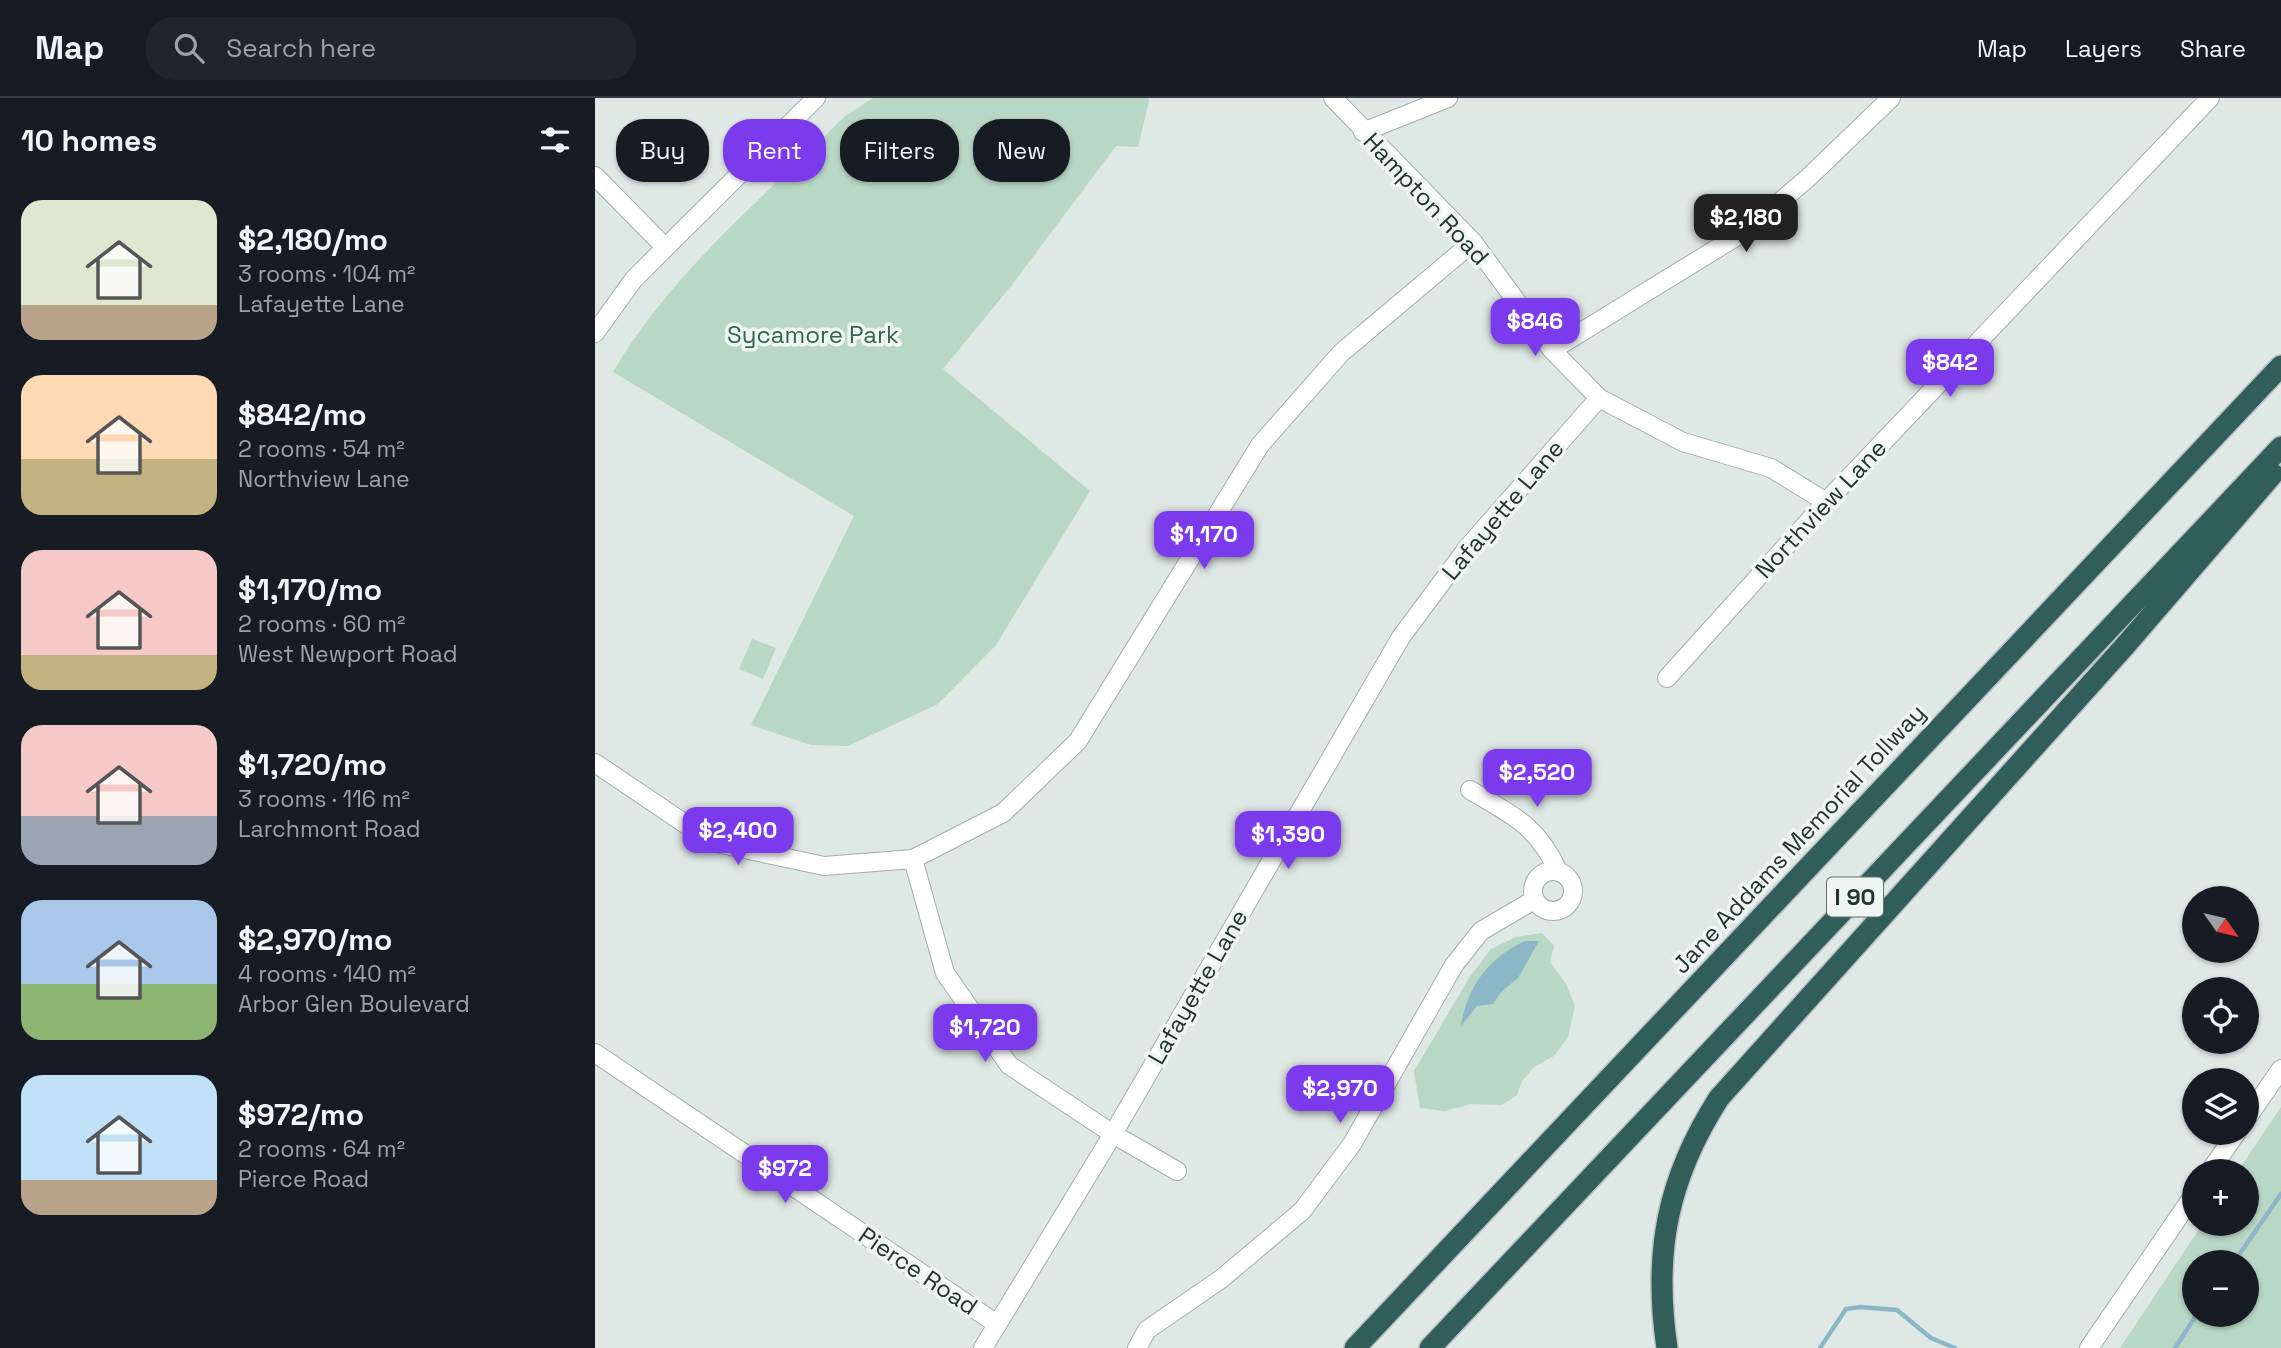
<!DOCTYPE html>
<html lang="en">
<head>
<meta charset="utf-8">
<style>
  body { margin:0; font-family:"Space Grotesk",sans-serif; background:#20242c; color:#f1f3f6; height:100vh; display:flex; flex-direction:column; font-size:26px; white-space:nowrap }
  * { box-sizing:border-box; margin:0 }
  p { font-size:23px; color:#9ea1a6 }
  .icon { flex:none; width:38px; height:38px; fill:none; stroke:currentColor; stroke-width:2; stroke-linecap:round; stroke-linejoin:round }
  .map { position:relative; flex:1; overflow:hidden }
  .details { display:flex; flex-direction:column; background:#171b24; width:595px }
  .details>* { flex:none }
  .top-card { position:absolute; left:21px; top:21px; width:665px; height:63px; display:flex; gap:14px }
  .needle { width:46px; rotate:124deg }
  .fabs { position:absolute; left:1587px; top:788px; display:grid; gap:14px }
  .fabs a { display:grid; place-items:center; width:77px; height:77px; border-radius:50%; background:#171b24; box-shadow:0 2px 5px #0004; font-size:35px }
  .price { position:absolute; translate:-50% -60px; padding:0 16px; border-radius:14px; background:#7c3aed; color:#fff; font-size:23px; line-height:46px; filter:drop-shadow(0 2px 4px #0008) }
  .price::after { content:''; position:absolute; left:50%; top:42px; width:21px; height:16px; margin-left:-10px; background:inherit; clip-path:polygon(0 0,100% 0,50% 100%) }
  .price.on { background:#222; color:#fff }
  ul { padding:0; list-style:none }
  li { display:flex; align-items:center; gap:21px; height:175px; padding:0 21px }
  li span { display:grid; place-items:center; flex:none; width:196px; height:140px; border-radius:21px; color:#555 }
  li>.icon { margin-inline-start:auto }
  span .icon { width:84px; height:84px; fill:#fffc; stroke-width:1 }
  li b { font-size:30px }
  h2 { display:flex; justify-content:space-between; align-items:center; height:84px; padding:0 21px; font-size:30px }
  .chip { padding:0 24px; border-radius:28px; background:#171b24; box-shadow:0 2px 5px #0004; font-size:24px; line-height:63px }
  .chip.on { background:#7c3aed; color:#fff }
  header { display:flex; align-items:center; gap:42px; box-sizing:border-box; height:98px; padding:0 35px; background:#171b24; border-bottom:2px solid #363941 }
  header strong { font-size:33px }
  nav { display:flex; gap:38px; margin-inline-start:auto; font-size:24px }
  .search { width:490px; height:63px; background:#20242c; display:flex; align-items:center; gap:18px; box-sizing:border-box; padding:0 24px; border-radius:28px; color:#9ea1a6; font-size:26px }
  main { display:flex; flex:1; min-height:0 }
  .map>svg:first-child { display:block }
  .green { fill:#b9d7c5; fill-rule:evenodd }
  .water { fill:#8cb7c7 }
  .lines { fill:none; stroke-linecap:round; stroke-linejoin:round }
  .stream { stroke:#8cb7c7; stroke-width:4.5 }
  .minor-casing { stroke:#a2afac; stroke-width:20 }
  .highway-casing { stroke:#bdc2c2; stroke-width:24 }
  .minor { stroke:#fff; stroke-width:18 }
  .highway { stroke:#315e5a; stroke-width:21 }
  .labels { text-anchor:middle; stroke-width:7; stroke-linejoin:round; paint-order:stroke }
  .shield { fill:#eef5f2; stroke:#5f6f6c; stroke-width:2 }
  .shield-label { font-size:23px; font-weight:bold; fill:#223532 }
  .street-label { font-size:24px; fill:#223532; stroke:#eef5f2 }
  .park-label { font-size:24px; fill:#31674c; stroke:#eef5f2 }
</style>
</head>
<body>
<header>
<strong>Map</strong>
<div class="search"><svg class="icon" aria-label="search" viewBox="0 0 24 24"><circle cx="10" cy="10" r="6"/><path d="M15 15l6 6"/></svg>Search here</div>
<nav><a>Map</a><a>Layers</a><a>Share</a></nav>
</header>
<main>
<section class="details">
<h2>10 homes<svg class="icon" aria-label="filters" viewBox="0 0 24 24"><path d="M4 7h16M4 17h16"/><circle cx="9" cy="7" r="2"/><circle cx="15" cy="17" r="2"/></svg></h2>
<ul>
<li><span style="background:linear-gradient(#dfe7d0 75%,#b9a48a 0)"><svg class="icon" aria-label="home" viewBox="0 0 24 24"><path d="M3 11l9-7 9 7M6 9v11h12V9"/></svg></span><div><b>$2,180/mo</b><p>3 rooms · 104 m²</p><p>Lafayette Lane</p></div></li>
<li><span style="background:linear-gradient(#ffd9b3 60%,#c2b280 0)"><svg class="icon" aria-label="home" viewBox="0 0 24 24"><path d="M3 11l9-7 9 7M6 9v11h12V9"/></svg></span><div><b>$842/mo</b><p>2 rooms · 54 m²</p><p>Northview Lane</p></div></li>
<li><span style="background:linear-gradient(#f6c9c9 75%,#c2b280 0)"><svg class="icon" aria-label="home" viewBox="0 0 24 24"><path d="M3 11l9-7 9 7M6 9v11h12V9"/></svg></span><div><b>$1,170/mo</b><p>2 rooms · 60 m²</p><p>West Newport Road</p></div></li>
<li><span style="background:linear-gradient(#f6c9c9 65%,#9aa5b1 0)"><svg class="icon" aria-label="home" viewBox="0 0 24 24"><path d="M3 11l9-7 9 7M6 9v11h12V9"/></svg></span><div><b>$1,720/mo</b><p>3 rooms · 116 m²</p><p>Larchmont Road</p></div></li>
<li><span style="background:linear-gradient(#a9c7e8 60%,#8fb573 0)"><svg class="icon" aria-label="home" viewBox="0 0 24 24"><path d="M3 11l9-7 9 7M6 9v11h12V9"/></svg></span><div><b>$2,970/mo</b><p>4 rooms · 140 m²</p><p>Arbor Glen Boulevard</p></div></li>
<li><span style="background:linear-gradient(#bfe0f5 75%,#b9a48a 0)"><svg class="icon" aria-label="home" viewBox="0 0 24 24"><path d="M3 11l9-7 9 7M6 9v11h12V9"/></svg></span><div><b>$972/mo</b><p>2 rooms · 64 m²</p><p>Pierce Road</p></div></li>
</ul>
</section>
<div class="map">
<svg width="1686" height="1250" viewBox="0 0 1686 1250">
  <rect width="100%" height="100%" fill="#dee8e5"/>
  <!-- green -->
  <path class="green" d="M278,0H553L554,3L543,49L521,48L416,188L348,271L495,393L401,547L343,606L253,648L216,647L156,627L259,418L18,274C76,175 169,99 250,18Z
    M157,541L181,550L168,581L144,571Z
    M947,835L959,848L955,864L971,886L980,908L973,939L959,958L939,969L927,983L922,997L907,1007L876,1006L850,1013L825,1010L819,973L874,880L896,851L921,839Z
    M1686,1009V1250H1525L1608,1125H1652V1073H1643ZM1600,1164H1652V1216H1600Z"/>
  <!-- water -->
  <path class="water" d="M930,843H944L923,880L906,894L898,906L882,908L866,928C872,889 894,859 930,843Z"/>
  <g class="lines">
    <!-- stream -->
    <path class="stream" d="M1639,1164L1686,1096
      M1225,1250L1251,1211L1265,1209L1302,1212L1336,1240L1360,1250
      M1580,1250L1602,1216"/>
    <!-- minor casing -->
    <g class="minor-casing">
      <path id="minor" d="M738,0L878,144L957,252L1004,300L1088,344L1176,370L1231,404
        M768,34L853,0
        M0,78L70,149
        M0,235L39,181L221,0
        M957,252L1152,132L1214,79L1296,0
        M1072,580L1231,404L1615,0
        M0,665L117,744L229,768L318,761L408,715L483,643L665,347L746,255L878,144
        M875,692C917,717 942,727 963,773
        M318,761L350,875L414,967L518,1036L582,1073
        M938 793a20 20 0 1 1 40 0a20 20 0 1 1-40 0Z
        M0,955L402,1226
        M1652,1020L1686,971
        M1615,1073L1642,1034
        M388,1250L518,1036L806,539L873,449L1004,300
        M542,1250L552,1232L626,1181L707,1113L757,1046L859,867L886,833L939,802
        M1494,1250L1600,1095"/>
    </g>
    <!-- highway casing -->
    <g class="highway-casing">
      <path id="highway" d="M760,1250L1686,268
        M835,1250L1686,349
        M1072,1250C1058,1155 1072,1081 1124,1000L1529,549L1678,376"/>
    </g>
    <!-- minor -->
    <use href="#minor" class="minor"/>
    <!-- highway -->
    <use href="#highway" class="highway"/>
  </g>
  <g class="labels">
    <!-- shield labels -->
    <rect class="shield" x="1232" y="779.5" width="56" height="39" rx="5"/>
    <g class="shield-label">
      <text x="1260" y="807">I 90</text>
    </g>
    <!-- street labels -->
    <g class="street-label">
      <text transform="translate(831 101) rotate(47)" y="8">Hampton Road</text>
      <text transform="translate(1226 411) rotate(-47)" y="8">Northview Lane</text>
      <text transform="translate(908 412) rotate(-50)" y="8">Lafayette Lane</text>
      <text transform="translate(1204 741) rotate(-47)" y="8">Jane Addams Memorial Tollway</text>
      <text transform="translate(603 889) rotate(-60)" y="8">Lafayette Lane</text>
      <text transform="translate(323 1173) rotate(34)" y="8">Pierce Road</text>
    </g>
    <!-- park labels -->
    <g class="park-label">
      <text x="218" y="245">Sycamore Park</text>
    </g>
  </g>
</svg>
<div class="fabs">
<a><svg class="needle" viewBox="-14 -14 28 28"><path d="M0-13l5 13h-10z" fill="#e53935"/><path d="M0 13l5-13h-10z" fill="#9ea1a6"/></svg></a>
<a><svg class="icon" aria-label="locate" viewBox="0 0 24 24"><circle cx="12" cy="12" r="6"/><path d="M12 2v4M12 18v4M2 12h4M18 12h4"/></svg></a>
<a><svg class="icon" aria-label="layers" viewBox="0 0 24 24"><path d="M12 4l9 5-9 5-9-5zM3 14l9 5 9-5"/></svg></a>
<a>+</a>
<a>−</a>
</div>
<b class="price on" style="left:1151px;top:156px">$2,180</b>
<b class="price" style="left:940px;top:260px">$846</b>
<b class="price" style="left:1355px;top:301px">$842</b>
<b class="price" style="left:609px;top:473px">$1,170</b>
<b class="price" style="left:942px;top:711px">$2,520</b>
<b class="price" style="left:143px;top:769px">$2,400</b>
<b class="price" style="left:693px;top:773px">$1,390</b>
<b class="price" style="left:390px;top:966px">$1,720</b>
<b class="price" style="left:745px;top:1027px">$2,970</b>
<b class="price" style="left:190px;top:1107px">$972</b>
<div class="top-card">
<a class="chip">Buy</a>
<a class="chip on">Rent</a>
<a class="chip">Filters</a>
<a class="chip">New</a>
</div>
</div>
</main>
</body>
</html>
